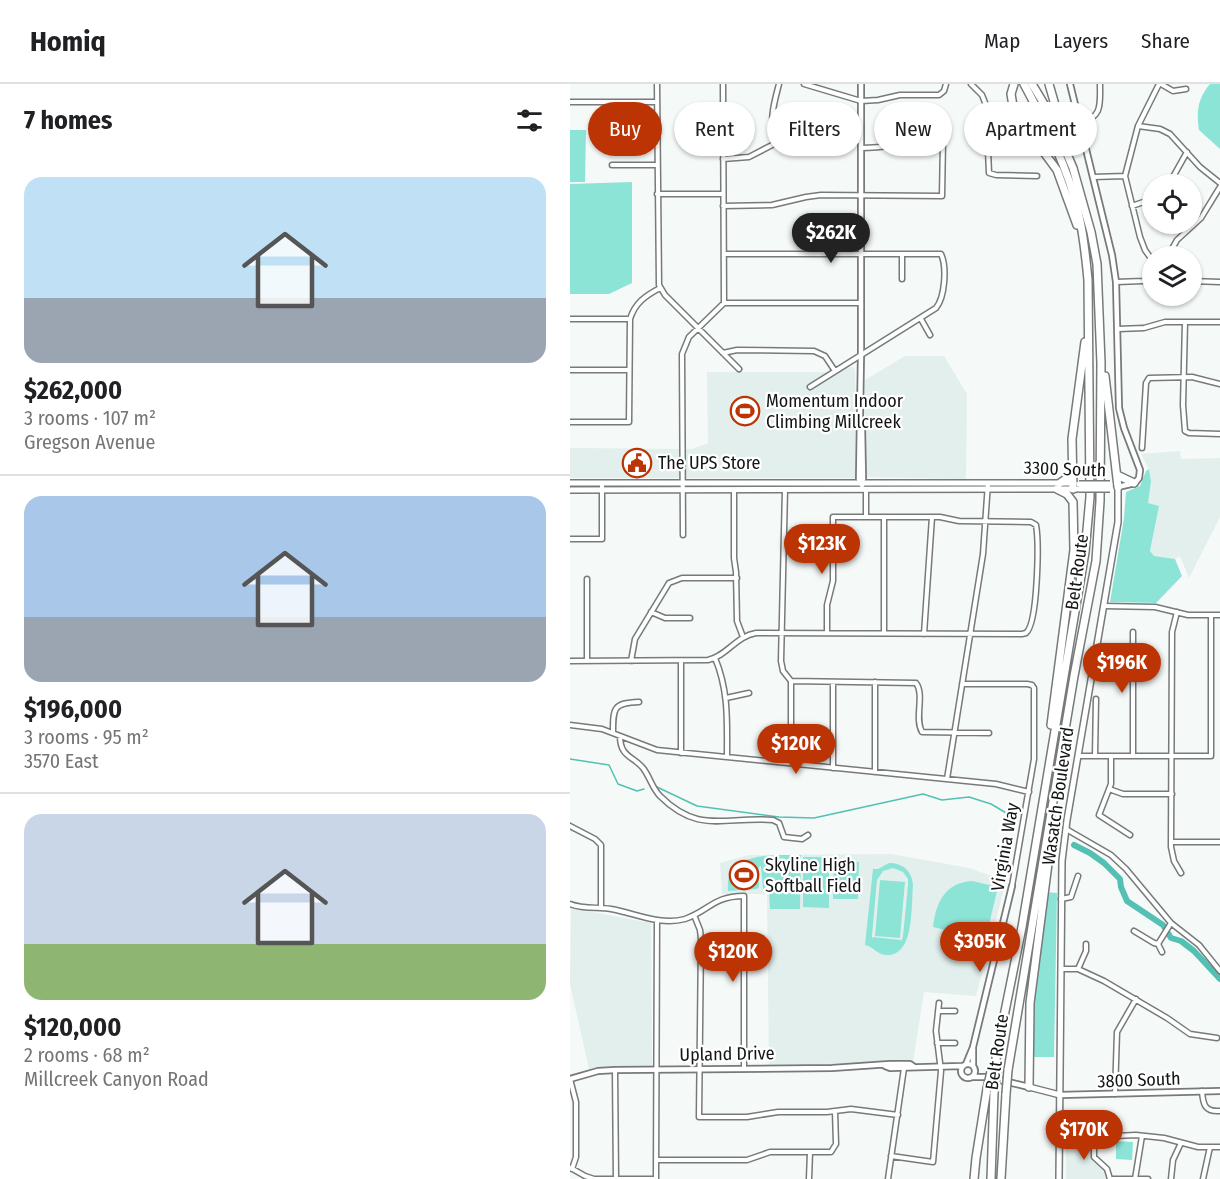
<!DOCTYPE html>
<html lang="en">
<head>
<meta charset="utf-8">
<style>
  body { margin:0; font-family:"Fira Sans Condensed",sans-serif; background:#f6f6f6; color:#202124; height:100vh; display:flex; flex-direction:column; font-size:22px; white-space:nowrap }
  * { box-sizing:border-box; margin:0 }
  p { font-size:20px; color:#757577 }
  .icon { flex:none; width:33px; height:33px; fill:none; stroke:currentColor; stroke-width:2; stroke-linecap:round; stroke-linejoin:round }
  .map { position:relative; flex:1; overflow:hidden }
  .details { display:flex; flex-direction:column; background:#fff; width:570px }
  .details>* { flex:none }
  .guide { position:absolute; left:18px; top:18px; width:542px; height:54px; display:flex; gap:12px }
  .controls { position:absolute; left:572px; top:90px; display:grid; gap:12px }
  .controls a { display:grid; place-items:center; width:60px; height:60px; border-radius:50%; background:#fff; box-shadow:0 2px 4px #0004; font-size:30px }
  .price { position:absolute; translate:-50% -51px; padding:0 14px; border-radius:21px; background:#bd3404; color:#fff; font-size:20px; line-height:39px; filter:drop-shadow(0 2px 3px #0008) }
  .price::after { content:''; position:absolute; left:50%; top:36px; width:18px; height:14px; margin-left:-9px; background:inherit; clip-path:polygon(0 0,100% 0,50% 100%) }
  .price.selected { background:#222; color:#fff }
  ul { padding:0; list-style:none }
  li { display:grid; align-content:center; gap:12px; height:318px; padding:0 24px }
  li+li { border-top:2px solid #e0e0e0 }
  li span { display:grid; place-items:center; height:186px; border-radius:18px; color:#555 }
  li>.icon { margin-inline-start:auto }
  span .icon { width:108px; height:108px; fill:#fffc; stroke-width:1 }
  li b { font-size:26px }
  h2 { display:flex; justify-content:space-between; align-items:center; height:72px; padding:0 24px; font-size:26px }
  .tag { padding:0 21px; border-radius:27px; background:#fff; box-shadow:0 2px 4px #0004; font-size:21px; line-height:54px }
  .tag.selected { background:#bd3404; color:#fff }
  header { display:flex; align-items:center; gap:36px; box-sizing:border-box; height:84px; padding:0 30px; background:#fff; border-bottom:2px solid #e0e0e0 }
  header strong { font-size:28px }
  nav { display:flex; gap:33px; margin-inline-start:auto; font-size:21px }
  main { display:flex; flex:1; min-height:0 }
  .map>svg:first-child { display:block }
  .built { fill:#e2efec }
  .green { fill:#8ce4d7; fill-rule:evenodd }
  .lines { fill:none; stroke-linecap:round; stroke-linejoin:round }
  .stream { stroke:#54c0b3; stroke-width:1.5 }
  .river { stroke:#54c0b3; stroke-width:6 }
  .minor-casing { stroke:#777a7a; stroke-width:7 }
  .tertiary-casing { stroke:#777a7a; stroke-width:8 }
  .secondary-casing { stroke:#777a7a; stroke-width:8 }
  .primary-casing { stroke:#777a7a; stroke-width:8 }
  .motorway-casing { stroke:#777a7a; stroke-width:10 }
  .minor { stroke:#fff; stroke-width:4 }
  .tertiary { stroke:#fff; stroke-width:4.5 }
  .secondary { stroke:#fff; stroke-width:5 }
  .primary { stroke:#fff; stroke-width:5 }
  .motorway { stroke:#fff; stroke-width:7 }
  .primary-bridge-casing { stroke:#777a7a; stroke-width:8; stroke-linecap:butt }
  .motorway-bridge-casing { stroke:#777a7a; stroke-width:10; stroke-linecap:butt }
  .primary-bridge { stroke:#fff; stroke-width:5 }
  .motorway-bridge { stroke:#fff; stroke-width:7 }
  .labels { text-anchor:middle; stroke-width:4.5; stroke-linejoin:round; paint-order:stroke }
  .poi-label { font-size:18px; fill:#141515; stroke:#fff; text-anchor:start }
  .street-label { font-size:18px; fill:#141515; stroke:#fff }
</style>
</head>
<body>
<header>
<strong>Homiq</strong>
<nav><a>Map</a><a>Layers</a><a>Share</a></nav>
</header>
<main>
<section class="details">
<h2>7 homes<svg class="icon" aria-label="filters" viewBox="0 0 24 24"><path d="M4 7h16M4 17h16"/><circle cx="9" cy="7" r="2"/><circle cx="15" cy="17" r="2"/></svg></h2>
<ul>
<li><span style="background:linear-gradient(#bfe0f5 65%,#9aa5b1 0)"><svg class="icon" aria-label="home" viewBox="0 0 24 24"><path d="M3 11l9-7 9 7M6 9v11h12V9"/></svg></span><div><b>$262,000</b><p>3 rooms · 107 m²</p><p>Gregson Avenue</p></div></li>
<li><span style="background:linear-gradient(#a9c7e8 65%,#9aa5b1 0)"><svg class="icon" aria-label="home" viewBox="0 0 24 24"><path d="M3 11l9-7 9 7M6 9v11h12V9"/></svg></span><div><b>$196,000</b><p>3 rooms · 95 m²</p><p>3570 East</p></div></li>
<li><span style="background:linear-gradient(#c9d6e8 70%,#8fb573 0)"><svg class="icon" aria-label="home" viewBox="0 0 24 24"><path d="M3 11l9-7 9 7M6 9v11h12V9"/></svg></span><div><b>$120,000</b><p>2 rooms · 68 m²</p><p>Millcreek Canyon Road</p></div></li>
</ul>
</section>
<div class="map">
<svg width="650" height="1095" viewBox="0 0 650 1095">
  <rect width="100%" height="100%" fill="#f5f9f8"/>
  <!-- built -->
  <path class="built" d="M335,272H374L397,310L396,395L294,393L295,296Z
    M283,283L285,286L287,394H0V364L122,365L138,359L137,288H256Z
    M610,367L611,375L650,374V433L619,494L610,472L605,475L584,472L580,467L589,422L577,419L581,397L579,385L571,370Z
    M321,770L399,784L436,797L406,912L354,908L343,978L199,981L197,810H152L150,779L179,771Z
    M1,824L81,839L82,982L19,985L0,900Z
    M496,1050L521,1054V1074L536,1087L537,1095H496Z"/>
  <!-- green -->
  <path class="green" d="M640,0H650V65L629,46C626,27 628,14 640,0Z
    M0,46H16L15,98H0Z
    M62,98V199L39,210H0V100Z
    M579,385L581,397L578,419L589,422L580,467L584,472L605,475L612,492L586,519L540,518L554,434L556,408L570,402L576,387Z
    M231,771L230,825H200L199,808L193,806L191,782L189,783V803L187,805L158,807C154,767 204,771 231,771Z
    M233,773H259V824L233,823Z
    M264,778H289L288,815H263Z
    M319,779C333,779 342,787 343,801C341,821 345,873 316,871C307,871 303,862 295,861L303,785H308ZM323,784L333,788L338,795V801L333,852L331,858V856L303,853L302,855V852L307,796L313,787Z
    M310,796L335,798L330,854L305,852Z
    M402,797L428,803L416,853L412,855L363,843C366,818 375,799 402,797Z
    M477,808L487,809L484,973H462V920Z
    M546,1057L563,1058L562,1076L546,1075Z"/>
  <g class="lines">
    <!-- stream -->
    <path class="stream" d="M0,675L39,681L48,700L67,707L74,705
      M87,703L127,722L209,733L244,734L353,710L372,716L399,713L421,720L443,733"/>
    <!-- river -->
    <path class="river" d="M504,761L520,769L534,779L550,795L551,803L557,817L593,841L601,854L611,857L624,867L650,895"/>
    <!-- minor casing -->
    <g class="minor-casing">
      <path id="minor" d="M87,0L89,201L95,211L169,285
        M234,0L291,17L308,16L330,11H369L374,7L376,0
        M401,0L412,11L416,21L419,89L426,91L467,92
        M591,0L603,7L616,5
        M0,18H87
        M509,39C533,34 530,20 530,0
        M568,42L590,45L600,50L630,83L650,99
        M206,59C199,35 203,23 209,0
        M153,75L179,73L206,59L220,55L235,54L260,57H291
        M42,81H87
        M523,93L555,92
        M599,100L617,68
        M87,110H153
        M153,122L202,121L236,113L251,111L372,112L373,57C345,56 319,64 291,64
        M562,122L582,115
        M154,170H371C377,183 375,213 366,224L240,303
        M332,170V195
        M598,172L607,156L631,134L650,103
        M582,176L575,166L570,153L555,92L568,42L589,0
        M621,197L650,198
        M546,198L573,197L582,195
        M154,219H291
        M0,235H60
        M351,235L360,251
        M615,238L613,321L615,347L619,349L650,350
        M548,245L574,244L595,238H650
        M153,269L167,266L244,267L255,272L265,287
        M0,286H59
        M0,338H59L60,235C65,219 75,212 90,204
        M572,364L576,299L579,294L622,293L650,300
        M215,405L211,577L213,587L221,597V679
        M164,406V474L166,488L167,537L173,553
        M296,406V433
        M113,451L112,270L119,253L154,219L153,0
        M0,455H32V399
        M17,495V577
        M534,522L585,523L618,531H650
        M81,528L95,534H120
        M607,528L602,548L601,763L604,777L611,789
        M314,549V433
        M354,550L362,433
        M145,574C159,607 157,639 157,673
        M0,577L138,576C157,572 166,552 186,549L452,550L456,549C468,539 469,458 466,441L461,438L389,437L370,433H263V497L257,521V549
        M61,577L65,555L99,499L112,494H167
        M111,577V669
        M221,597L346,599C355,611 344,634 352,648L419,649
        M392,600H457L462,601L464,604V675L442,802
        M156,614L179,609
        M0,641L32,645L87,666L426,700L459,708
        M43,649C43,624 43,619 69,618
        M50,652C50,673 63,672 73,684C80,693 82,704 90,712C129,751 155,732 203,736L209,739L214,753L232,755L238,751
        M508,672H641V531
        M525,672L526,615
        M541,672V700L529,731L560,751
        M563,672V548
        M263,684V598
        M305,688V598
        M377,695L413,470L418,399
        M539,705L553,710H602
        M0,742L25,755L31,761V824
        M496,745L541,771L556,785L601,839L629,861L650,887
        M602,758H650
        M491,815L501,813L508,792
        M0,820C13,825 28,823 41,825C65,829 90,842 115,835C139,827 143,812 174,812V985
        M124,831L130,846L131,855L129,1033H177L208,1028H257L281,1025L328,1031
        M564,847L584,859L588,860L601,839
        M588,860L592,868
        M491,885H508L534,897L597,934L620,950L647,954
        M508,885L516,867V860
        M368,927H385
        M367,959H385
        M45,986L46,1095
        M0,995L6,1018V1073L2,1085
        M632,1007C633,1021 635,1028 650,1027
        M545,1010L547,948L566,915
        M321,1072L363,1078L371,987L366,947L369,919
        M86,1076H177L200,1068H261L266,1060L265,1027
        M1,1084L15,1092L24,1095H86
        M86,1095L87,836
        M239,1095L240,1068
        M318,1095L334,984
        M565,1095L572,1052
        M578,1095H540L537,1085L524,1073V1053L566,1051L594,1054L628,1063H650
        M601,1095L603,1076L611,1059
        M633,1095L640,1063"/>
    </g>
    <!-- tertiary casing -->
    <g class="tertiary-casing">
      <path id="tertiary" d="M291,0V270L289,395L292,401
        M500,0L542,171L546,198L549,324L554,344L570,386L569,394L565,399L548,403
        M290,337L292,342L293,395L291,399
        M391 987a7 7 0 1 1 14 0a7 7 0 1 1-14 0Z
        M396,980L403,963L442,802
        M315,982L320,984L392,982
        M403,982V963
        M402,993H417L459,1003
        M0,995L28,987L45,986L262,984L320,980H340L343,982
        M490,1011L650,1007"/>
    </g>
    <!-- secondary casing -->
    <g class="secondary-casing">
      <path id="secondary" d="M459,1003L490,1011"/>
    </g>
    <!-- primary casing -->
    <g class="primary-casing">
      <path id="primary" d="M0,399H504
        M0,406L507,405
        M489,1095L492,777L497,736L548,438V403"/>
    </g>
    <!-- motorway casing -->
    <g class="motorway-casing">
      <path id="motorway" d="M444,0L441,10L444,28L487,86L507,141
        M479,0L495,56
        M535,292L548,403
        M547,391L564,399
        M490,399L497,394L500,386
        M503,405L502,355L515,258
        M481,641L504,466L503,418L497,410L487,405
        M427,984L426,972L452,843L515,468L520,413L518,196C516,175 514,153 509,132C499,85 476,41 454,0
        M438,986L504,592L526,477L530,417L531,279L527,180L521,148L503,84L480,30L462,0
        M459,1003L460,919L480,764
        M404,1095L406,1074L417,1005
        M421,1095L424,1008
        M431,1095L436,1010"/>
    </g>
    <!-- minor -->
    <use href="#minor" class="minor"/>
    <!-- tertiary -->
    <use href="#tertiary" class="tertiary"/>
    <!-- secondary -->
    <use href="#secondary" class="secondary"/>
    <!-- primary -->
    <use href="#primary" class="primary"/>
    <!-- motorway -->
    <use href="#motorway" class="motorway"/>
    <!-- primary-bridge casing -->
    <g class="primary-bridge-casing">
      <path id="primary-bridge" d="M509,400H540
        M509,405H540"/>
    </g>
    <!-- motorway-bridge casing -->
    <g class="motorway-bridge-casing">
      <path id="motorway-bridge" d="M417,1005L422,983
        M424,1008L427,984
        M436,1010L438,986"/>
    </g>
    <!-- primary-bridge -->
    <use href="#primary-bridge" class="primary-bridge"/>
    <!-- motorway-bridge -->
    <use href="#motorway-bridge" class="motorway-bridge"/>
  </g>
  <!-- icons -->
  <defs>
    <g id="stadium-ring" transform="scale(1.5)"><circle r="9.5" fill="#fff" stroke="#bd3404" stroke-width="1.5"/><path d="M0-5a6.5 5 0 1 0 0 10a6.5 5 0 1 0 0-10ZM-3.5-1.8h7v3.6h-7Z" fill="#bd3404"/></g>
    <g id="civic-ring" transform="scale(1.5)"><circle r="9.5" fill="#fff" stroke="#bd3404" stroke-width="1.5"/><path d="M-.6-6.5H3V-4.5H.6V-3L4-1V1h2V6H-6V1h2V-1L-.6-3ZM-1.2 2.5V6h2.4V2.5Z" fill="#bd3404"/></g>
  </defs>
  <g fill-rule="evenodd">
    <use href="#stadium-ring" x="175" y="327"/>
    <use href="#civic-ring" x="67" y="379"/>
    <use href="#stadium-ring" x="174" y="791"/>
  </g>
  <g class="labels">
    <!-- poi labels -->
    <g class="poi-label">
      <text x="196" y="323">Momentum Indoor<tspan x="196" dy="21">Climbing Millcreek</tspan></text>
      <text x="88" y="385">The UPS Store</text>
      <text x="195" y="787">Skyline High<tspan x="195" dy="21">Softball Field</tspan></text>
    </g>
    <!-- street labels -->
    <g class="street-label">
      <text transform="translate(495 385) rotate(2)" y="6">3300 South</text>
      <text transform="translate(507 488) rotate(-82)" y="6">Belt Route</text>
      <text transform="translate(488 712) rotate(-82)" y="6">Wasatch Boulevard</text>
      <text transform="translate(435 763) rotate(-80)" y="6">Virginia Way</text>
      <text transform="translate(427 968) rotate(-82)" y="6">Belt Route</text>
      <text transform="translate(157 970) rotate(-1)" y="6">Upland Drive</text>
      <text transform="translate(569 996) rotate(-2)" y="6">3800 South</text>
    </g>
  </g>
</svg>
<div class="controls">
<a><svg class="icon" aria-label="locate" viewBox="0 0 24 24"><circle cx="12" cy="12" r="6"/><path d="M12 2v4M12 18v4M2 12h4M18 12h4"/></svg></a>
<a><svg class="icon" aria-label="layers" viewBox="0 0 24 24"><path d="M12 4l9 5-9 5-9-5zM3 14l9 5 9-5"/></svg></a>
</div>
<b class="price selected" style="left:261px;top:180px">$262K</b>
<b class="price" style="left:252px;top:491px">$123K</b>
<b class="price" style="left:552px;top:610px">$196K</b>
<b class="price" style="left:226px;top:691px">$120K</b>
<b class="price" style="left:410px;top:889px">$305K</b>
<b class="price" style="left:163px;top:899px">$120K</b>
<b class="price" style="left:514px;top:1077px">$170K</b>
<div class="guide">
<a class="tag selected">Buy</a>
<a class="tag">Rent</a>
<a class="tag">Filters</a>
<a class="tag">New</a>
<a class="tag">Apartment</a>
</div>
</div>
</main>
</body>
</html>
